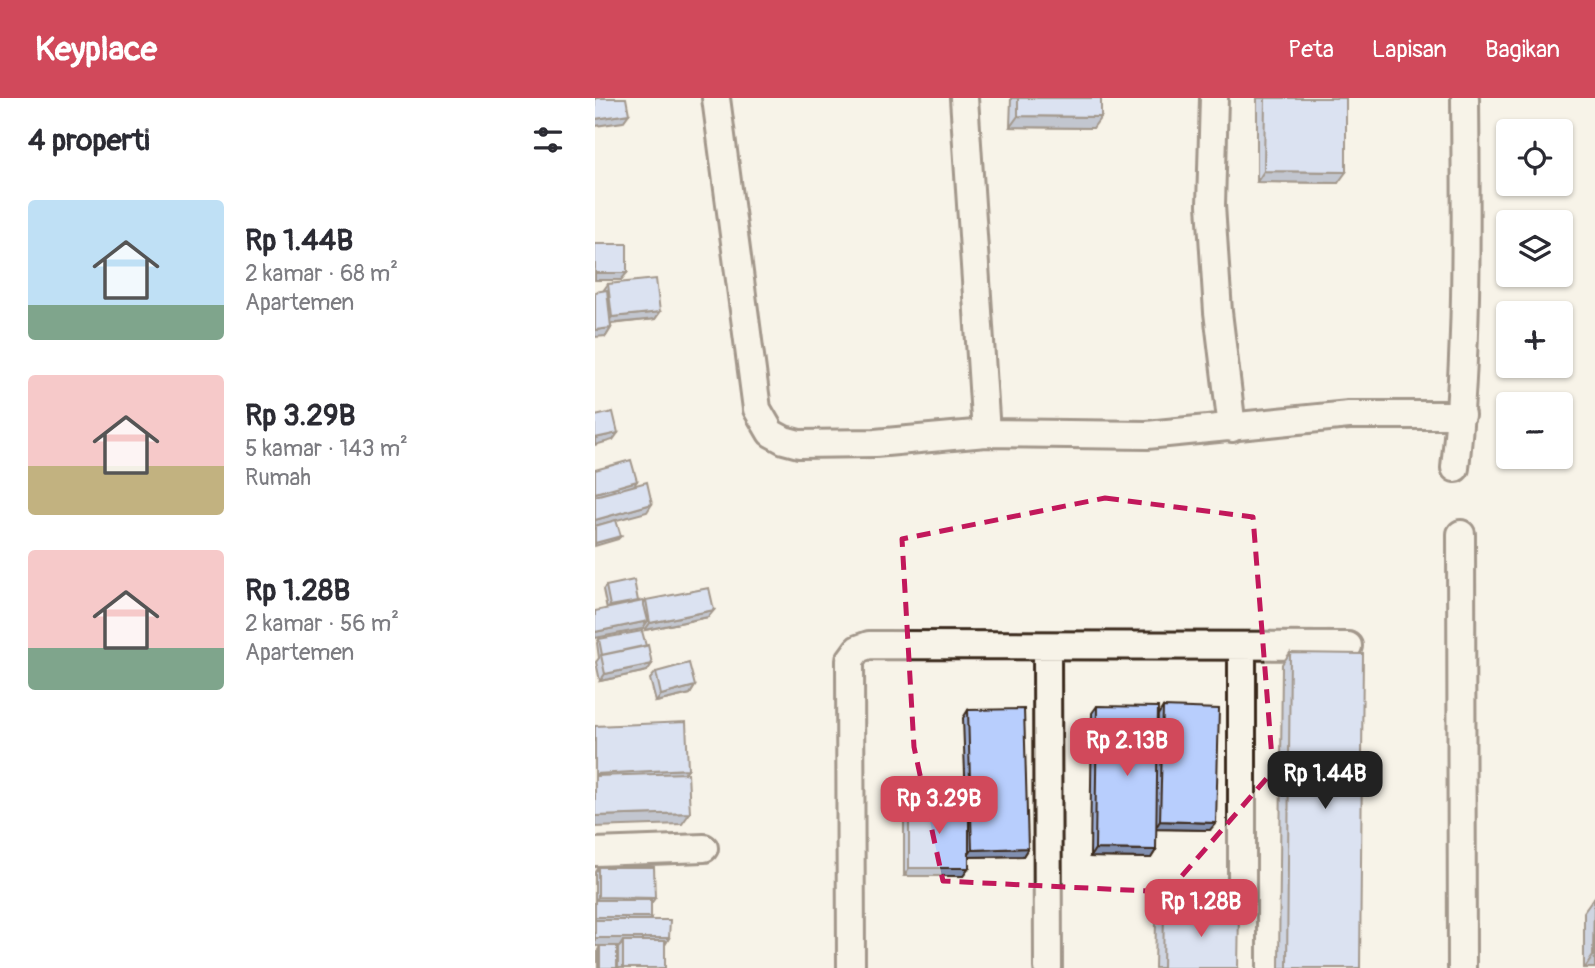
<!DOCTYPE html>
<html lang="id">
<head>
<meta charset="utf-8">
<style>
  body { margin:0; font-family:Pangolin,sans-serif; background:#f2f2f3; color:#2b2b33; height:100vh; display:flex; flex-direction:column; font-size:26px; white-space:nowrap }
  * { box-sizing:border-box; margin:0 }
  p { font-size:23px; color:#7c7c81 }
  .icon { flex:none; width:38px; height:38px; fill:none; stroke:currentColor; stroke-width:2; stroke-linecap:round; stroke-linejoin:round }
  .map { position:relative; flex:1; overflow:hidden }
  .drawer { display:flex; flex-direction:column; background:#fff; width:595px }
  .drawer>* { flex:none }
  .fabs { position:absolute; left:901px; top:21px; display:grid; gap:14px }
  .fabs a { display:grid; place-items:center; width:77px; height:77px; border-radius:7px; background:#fff; box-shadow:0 2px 5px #0004; font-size:35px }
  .price { position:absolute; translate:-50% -60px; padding:0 16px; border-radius:14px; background:#d1495b; color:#fff; font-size:23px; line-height:46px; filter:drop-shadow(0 2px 4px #0008) }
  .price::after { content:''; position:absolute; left:50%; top:42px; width:21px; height:16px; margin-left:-10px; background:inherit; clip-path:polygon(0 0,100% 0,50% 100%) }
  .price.on { background:#222; color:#fff }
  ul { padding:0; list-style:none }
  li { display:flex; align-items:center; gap:21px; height:175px; padding:0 28px }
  li span { display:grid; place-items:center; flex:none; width:196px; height:140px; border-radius:7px; color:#555 }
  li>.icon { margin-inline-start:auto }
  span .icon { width:84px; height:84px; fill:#fffc; stroke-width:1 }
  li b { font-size:30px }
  h2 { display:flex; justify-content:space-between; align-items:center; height:84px; padding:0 28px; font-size:30px }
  header { display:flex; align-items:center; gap:42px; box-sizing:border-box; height:98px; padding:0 35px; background:#d1495b; color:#fff }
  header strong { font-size:33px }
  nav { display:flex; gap:38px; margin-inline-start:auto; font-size:24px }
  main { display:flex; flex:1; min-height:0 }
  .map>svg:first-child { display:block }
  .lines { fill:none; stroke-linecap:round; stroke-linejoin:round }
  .minor-casing { stroke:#3b2a1e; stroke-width:32 }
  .minor { stroke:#f7f3e8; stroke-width:26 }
  .wall { fill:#9eb1da; stroke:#3b2a1e; stroke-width:2 }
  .shaded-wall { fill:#8190b1; stroke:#3b2a1e; stroke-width:2 }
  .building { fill:#b8cefd; stroke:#3b2a1e; stroke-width:2 }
  .marked { fill:none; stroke:#c2185b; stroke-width:5; stroke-dasharray:14 9; stroke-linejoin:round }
</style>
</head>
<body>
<header>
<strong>Keyplace</strong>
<nav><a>Peta</a><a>Lapisan</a><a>Bagikan</a></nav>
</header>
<main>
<section class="drawer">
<h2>4 properti<svg class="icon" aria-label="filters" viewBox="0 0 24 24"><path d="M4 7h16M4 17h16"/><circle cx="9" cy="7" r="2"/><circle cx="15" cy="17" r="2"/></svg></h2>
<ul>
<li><span style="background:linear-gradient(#bfe0f5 75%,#7fa58c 0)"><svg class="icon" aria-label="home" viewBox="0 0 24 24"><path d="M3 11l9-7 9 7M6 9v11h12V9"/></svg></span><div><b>Rp 1.44B</b><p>2 kamar · 68 m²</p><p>Apartemen</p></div></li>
<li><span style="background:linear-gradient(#f6c9c9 65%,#c2b280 0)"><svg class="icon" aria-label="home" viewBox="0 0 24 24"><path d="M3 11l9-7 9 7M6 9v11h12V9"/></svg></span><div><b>Rp 3.29B</b><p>5 kamar · 143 m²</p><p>Rumah</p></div></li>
<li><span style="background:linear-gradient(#f6c9c9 70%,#7fa58c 0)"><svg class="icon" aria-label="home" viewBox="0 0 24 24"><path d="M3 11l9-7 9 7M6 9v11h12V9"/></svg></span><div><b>Rp 1.28B</b><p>2 kamar · 56 m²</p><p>Apartemen</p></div></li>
</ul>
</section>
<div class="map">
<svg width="1000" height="870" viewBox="0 0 1000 870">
  <rect width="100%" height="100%" fill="#f7f3e8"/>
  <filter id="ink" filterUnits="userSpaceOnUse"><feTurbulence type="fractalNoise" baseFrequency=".0143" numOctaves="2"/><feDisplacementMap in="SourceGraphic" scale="14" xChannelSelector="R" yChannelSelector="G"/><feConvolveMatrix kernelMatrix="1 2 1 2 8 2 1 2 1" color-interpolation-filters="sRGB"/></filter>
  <g filter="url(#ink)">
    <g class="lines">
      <!-- minor casing -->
      <g class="minor-casing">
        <path id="minor" d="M121,0L162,311L176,335L189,342L204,346L280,345L391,335L552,337L754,317H866
          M369,0L391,335
          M619,0L616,107L623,214L637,330
          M860,370C873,248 871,123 870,0
          M866,436L867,870
          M647,549V870
          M452,550L453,870
          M0,754L109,750
          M256,870L255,562L263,551L274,547L753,548"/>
      </g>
      <!-- minor -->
      <use href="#minor" class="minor"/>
    </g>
    <!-- wall -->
    <path class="wall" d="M416,0H506L498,30L415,29Z
      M662,0H751L743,85L662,84Z
      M13,186L65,214L60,221L16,226V230L11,238L8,193Z
      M11,488L43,503L41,505H49L51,502L119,512L113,519L50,532L49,528L47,531L12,511L8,492Z
      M4,541L51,548L52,573L5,583L1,564L4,560L2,545Z
      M695,555L765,870H684L687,566Z
      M61,574L100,588L95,596L61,604L55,581Z
      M502,608L563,617L568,609L615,732L561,731V752L556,760L495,759L497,615Z
      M373,612L433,750L428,758L374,759V770L368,778H309V713L314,705H371L368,620Z
      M3,769L60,800L56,805V819L54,822L74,840L70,847V870H23V850L25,848H0V774Z
      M999,800L1000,870H989V814Z
      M569,812L643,870H560L561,823Z
      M5,848L22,870H3V852Z"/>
    <!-- shaded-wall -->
    <path class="shaded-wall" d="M34,16L28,24L0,28V21Z
      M423,18L506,19L498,30L415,29Z
      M669,73L751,74L743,85L662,84Z
      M0,175H32L26,182H0Z
      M65,214L60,221L11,226L17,219Z
      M16,230L11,238L0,239V232Z
      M23,335L18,342L0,347V340Z
      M42,383L37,391L0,401V395Z
      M57,406L52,414L0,428V422Z
      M26,438L23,441L0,448V445Z
      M43,503L40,506L12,512L15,508Z
      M119,512L113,519L50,532L55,525Z
      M53,523L47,531L0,540V534Z
      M57,566L52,573L5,583L10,576Z
      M100,588L95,596L61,604L66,597Z
      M93,671L85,682L0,686V676Z
      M95,715L87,726L0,729V718Z
      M565,723L621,725L615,732L560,731Z
      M433,750L428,758L372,759L377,752Z
      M500,751L561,752L556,760L495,759Z
      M314,770H374L368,778H309Z
      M3,799L60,800L55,807L0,804Z
      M0,819H56L51,827H0Z
      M0,840H74L69,848L28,843L25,848H0Z
      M998,858H1000V870H990Z"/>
    <!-- building -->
    <path class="building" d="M0,0H31L34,16L0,21Z
      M423,0H506V19L423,18Z
      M670,0H751V74L669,73Z
      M0,146H32V175H0Z
      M61,181L65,214L17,219L13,186Z
      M12,192L16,230L0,232V194Z
      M18,314L23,335L0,340V318Z
      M36,362L42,383L0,395V372Z
      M52,384L57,406L0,422V398Z
      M21,422L26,438L0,445V428Z
      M39,482L43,503L15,508L11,488Z
      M114,490L119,512L55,525L51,502Z
      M48,503L53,523L0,534V513Z
      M47,533L51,548L7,557L4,541Z
      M53,547L57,566L10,576L6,557Z
      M695,555L768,556L765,870H692Z
      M94,565L100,588L66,597L61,574Z
      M502,608L563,609L561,752L500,751Z
      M568,609L624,611L621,725L565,723Z
      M429,611L433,750L377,752L373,612Z
      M91,624L93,671L0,676V628Z
      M93,675L95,715L0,718V678Z
      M314,705H374V770H314Z
      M3,769H59L60,800L3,799Z
      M999,800H1000V858H998Z
      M0,802H56V819H0Z
      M569,812L644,813L643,870H568Z
      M0,822H75L74,840H0Z
      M28,843H70V870H28Z
      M5,848H22V870H5Z"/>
  </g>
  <!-- marked area -->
  <path d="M0 0H1000V870H0ZM510,400L658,419L678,673L573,794L348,783L319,649L307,441Z" fill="#f7f3e8" fill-opacity=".55" fill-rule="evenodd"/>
  <path class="marked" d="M510,400L658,419L678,673L573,794L348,783L319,649L307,441Z"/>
</svg>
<div class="fabs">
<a><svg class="icon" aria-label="locate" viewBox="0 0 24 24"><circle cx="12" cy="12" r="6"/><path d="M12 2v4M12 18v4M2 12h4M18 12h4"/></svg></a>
<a><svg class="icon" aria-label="layers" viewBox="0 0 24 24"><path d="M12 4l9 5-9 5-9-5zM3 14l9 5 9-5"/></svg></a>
<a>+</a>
<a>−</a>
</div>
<b class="price" style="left:532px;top:680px">Rp 2.13B</b>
<b class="price on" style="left:730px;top:713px">Rp 1.44B</b>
<b class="price" style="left:344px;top:738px">Rp 3.29B</b>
<b class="price" style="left:606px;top:841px">Rp 1.28B</b>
</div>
</main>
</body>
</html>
